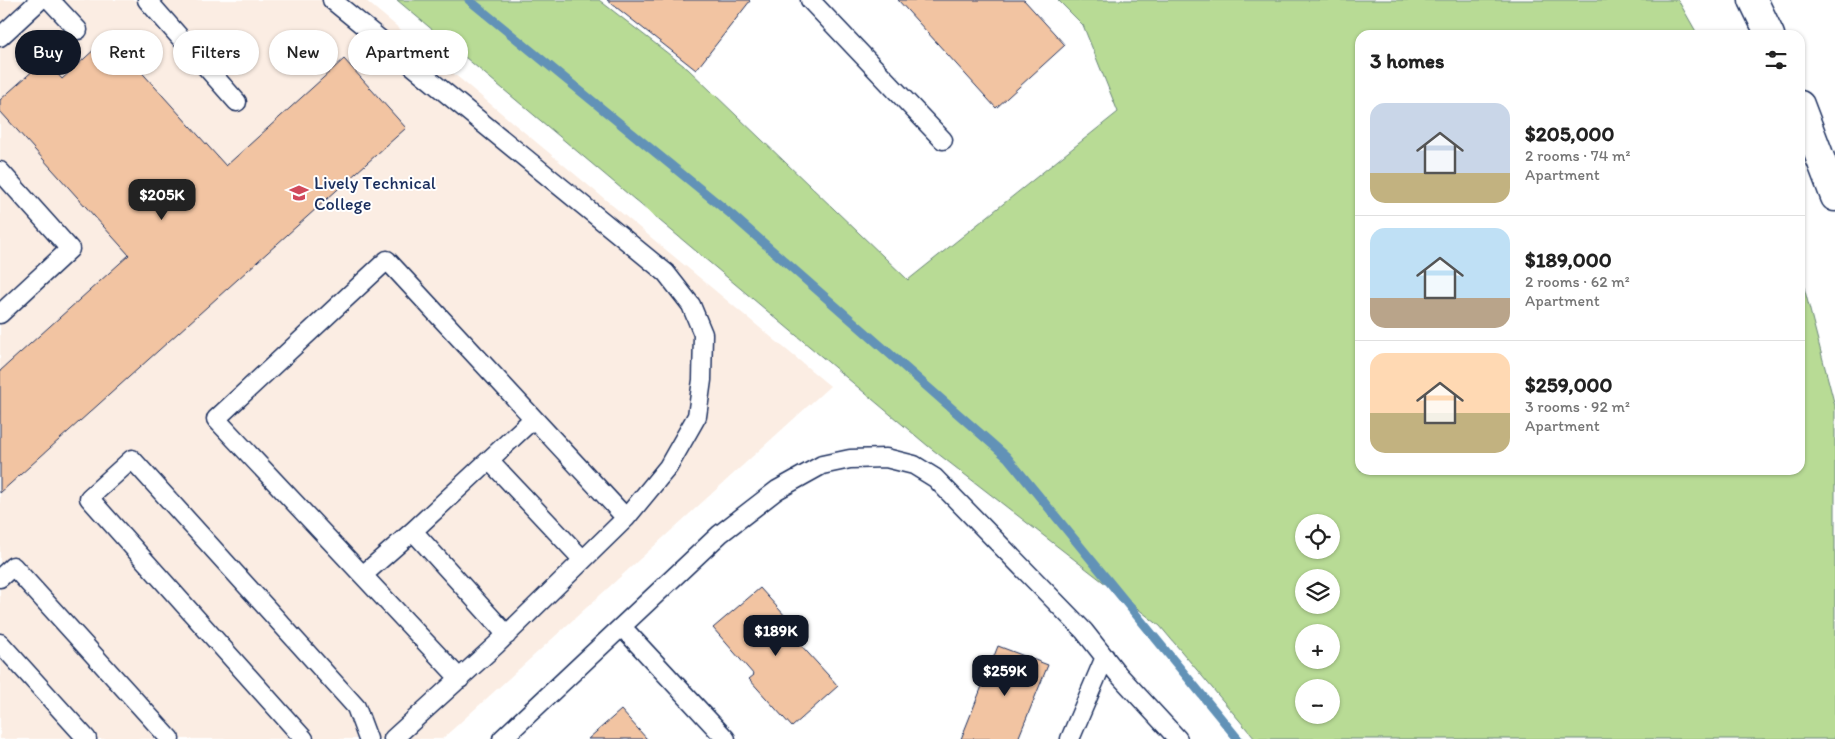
<!DOCTYPE html>
<html lang="en">
<head>
<meta charset="utf-8">
<style>
  body { margin:0; font-family:Itim,sans-serif; background:#f6f6f6; color:#222; height:100vh; display:flex; flex-direction:column; font-size:19px; white-space:nowrap }
  * { box-sizing:border-box; margin:0 }
  p { font-size:16px; color:#767676 }
  .icon { flex:none; width:28px; height:28px; fill:none; stroke:currentColor; stroke-width:2; stroke-linecap:round; stroke-linejoin:round }
  .map { position:relative; flex:1; overflow:hidden }
  .sheet { position:absolute; left:1355px; top:30px; width:450px; height:445px; display:flex; flex-direction:column; background:#fff; border-radius:15px; box-shadow:0 1px 4px #0004 }
  .sheet>* { flex:none }
  .guide { position:absolute; left:15px; top:30px; width:475px; height:45px; display:flex; gap:10px }
  .controls { position:absolute; left:1295px; top:514px; display:grid; gap:10px }
  .controls a { display:grid; place-items:center; width:45px; height:45px; border-radius:50%; background:#fff; box-shadow:0 1px 4px #0004; font-size:25px }
  .price { position:absolute; translate:-50% -42px; padding:0 11px; border-radius:10px; background:#111827; color:#fff; font-size:16px; line-height:32px; filter:drop-shadow(0 1px 2px #0008) }
  .price::after { content:''; position:absolute; left:50%; top:30px; width:15px; height:11px; margin-left:-8px; background:inherit; clip-path:polygon(0 0,100% 0,50% 100%) }
  .price.on { background:#222; color:#fff }
  ul { padding:0; list-style:none }
  li { display:flex; align-items:center; gap:15px; height:125px; padding:0 15px }
  li+li { border-top:1px solid #e0e0e0 }
  li span { display:grid; place-items:center; flex:none; width:140px; height:100px; border-radius:15px; color:#555 }
  li>.icon { margin-inline-start:auto }
  span .icon { width:60px; height:60px; fill:#fffc; stroke-width:1 }
  li b { font-size:21px }
  h2 { display:flex; justify-content:space-between; align-items:center; height:60px; padding:0 15px; font-size:21px }
  .chip { padding:0 18px; border-radius:22px; background:#fff; box-shadow:0 1px 4px #0004; font-size:18px; line-height:45px }
  .chip.on { background:#111827; color:#fff }
  .map>svg:first-child { display:block }
  .built { fill:#fbede3 }
  .green { fill:#b8db95; stroke:#6a857a; fill-rule:evenodd }
  .lines { fill:none; stroke-linecap:round; stroke-linejoin:round }
  .stream { stroke:#6292b7; stroke-width:9 }
  .building { fill:#f2c4a2; stroke:#1b2f5e }
  .service-casing { stroke:#1b2f5e; stroke-width:21 }
  .minor-casing { stroke:#1b2f5e; stroke-width:31 }
  .service { stroke:#fff; stroke-width:18 }
  .minor { stroke:#fff; stroke-width:28 }
  .labels { text-anchor:middle; stroke-width:4; stroke-linejoin:round; paint-order:stroke }
  .poi-label { font-size:18px; fill:#1b2f5e; stroke:#fff; text-anchor:start }
</style>
</head>
<body>
<div class="map">
<svg width="1835" height="739" viewBox="0 0 1835 739">
  <rect width="100%" height="100%" fill="#fff"/>
  <filter id="ink" filterUnits="userSpaceOnUse"><feTurbulence type="fractalNoise" baseFrequency=".02" numOctaves="2"/><feDisplacementMap in="SourceGraphic" scale="10" xChannelSelector="R" yChannelSelector="G"/><feConvolveMatrix kernelMatrix="1 2 1 2 8 2 1 2 1" color-interpolation-filters="sRGB"/></filter>
  <g filter="url(#ink)">
    <!-- built -->
    <path class="built" d="M0,0H365L830,386L442,739H0Z"/>
    <!-- green -->
    <path class="green" d="M397,0H599L688,69L908,280L1118,112L1083,25L1058,0H1678L1698,35H1360V470H1800V272L1835,406V739H1255L1160,626L928,446ZM1304,522H1331V550H1304ZM1304,578H1331V605H1304ZM1304,632H1331V660H1304ZM1304,688H1331V715H1304Z"/>
    <g class="lines">
      <!-- stream -->
      <path class="stream" d="M469,0L732,215L1007,457L1238,739"/>
    </g>
    <!-- building -->
    <path class="building" d="M607,0H749L750,1L696,70Z
      M898,0H1024L1065,45L996,108Z
      M109,36L226,166L344,59L406,128L0,493V371L129,255L0,111V100L45,60L62,79Z
      M760,588L804,637L798,642L838,686L792,727L749,679L754,675L713,628Z
      M998,646L1048,665L1018,739H961Z
      M621,710L647,739H588Z"/>
    <g class="lines">
      <!-- service casing -->
      <g class="service-casing">
        <path id="service" d="M50,0L78,30
          M147,0L237,102
          M332,0L666,273L691,305L703,334L702,380L697,416L668,467L626,518L496,645L393,739
          M810,0L943,140
          M0,37L40,0
          M0,171L70,249L0,314
          M489,460L583,560
          M413,531L507,635
          M363,575L413,531L533,419
          M0,578L13,566L170,739
          M622,627L726,739
          M0,643L87,739
          M460,679L216,419L387,260L626,518
          M304,739L89,498L132,459L356,707L368,739
          M502,739L720,534L777,490L822,465L850,459L886,458L914,465L935,478L1084,631L1118,674L1178,739
          M1070,739L1105,657"/>
      </g>
      <!-- minor casing -->
      <g class="minor-casing">
        <path id="minor" d="M1753,0L1770,35
          M1800,105L1835,197"/>
      </g>
      <!-- service -->
      <use href="#service" class="service"/>
      <!-- minor -->
      <use href="#minor" class="minor"/>
    </g>
  </g>
  <!-- icons -->
  <defs>
    <g id="university-bare" transform="scale(1.5)"><path d="M0-5L7-2L0 1L-7-2ZM-4 1L0 2.5L4 1V4Q0 6-4 4Z" fill="#d1495b" stroke="#fff" stroke-width="2.5" paint-order="stroke"/></g>
  </defs>
  <g fill-rule="evenodd">
    <use href="#university-bare" x="299" y="193"/>
  </g>
  <g class="labels">
    <!-- poi labels -->
    <g class="poi-label">
      <text x="314" y="189">Lively Technical<tspan x="314" dy="21">College</tspan></text>
    </g>
  </g>
</svg>
<div class="controls">
<a><svg class="icon" aria-label="locate" viewBox="0 0 24 24"><circle cx="12" cy="12" r="6"/><path d="M12 2v4M12 18v4M2 12h4M18 12h4"/></svg></a>
<a><svg class="icon" aria-label="layers" viewBox="0 0 24 24"><path d="M12 4l9 5-9 5-9-5zM3 14l9 5 9-5"/></svg></a>
<a>+</a>
<a>−</a>
</div>
<b class="price on" style="left:162px;top:221px">$205K</b>
<b class="price" style="left:776px;top:657px">$189K</b>
<b class="price" style="left:1005px;top:697px">$259K</b>
<div class="guide">
<a class="chip on">Buy</a>
<a class="chip">Rent</a>
<a class="chip">Filters</a>
<a class="chip">New</a>
<a class="chip">Apartment</a>
</div>
<section class="sheet">
<h2>3 homes<svg class="icon" aria-label="filters" viewBox="0 0 24 24"><path d="M4 7h16M4 17h16"/><circle cx="9" cy="7" r="2"/><circle cx="15" cy="17" r="2"/></svg></h2>
<ul>
<li><span style="background:linear-gradient(#c9d6e8 70%,#c2b280 0)"><svg class="icon" aria-label="home" viewBox="0 0 24 24"><path d="M3 11l9-7 9 7M6 9v11h12V9"/></svg></span><div><b>$205,000</b><p>2 rooms · 74 m²</p><p>Apartment</p></div></li>
<li><span style="background:linear-gradient(#bfe0f5 70%,#b9a48a 0)"><svg class="icon" aria-label="home" viewBox="0 0 24 24"><path d="M3 11l9-7 9 7M6 9v11h12V9"/></svg></span><div><b>$189,000</b><p>2 rooms · 62 m²</p><p>Apartment</p></div></li>
<li><span style="background:linear-gradient(#ffd9b3 60%,#c2b280 0)"><svg class="icon" aria-label="home" viewBox="0 0 24 24"><path d="M3 11l9-7 9 7M6 9v11h12V9"/></svg></span><div><b>$259,000</b><p>3 rooms · 92 m²</p><p>Apartment</p></div></li>
</ul>
</section>
</div>
</body>
</html>
